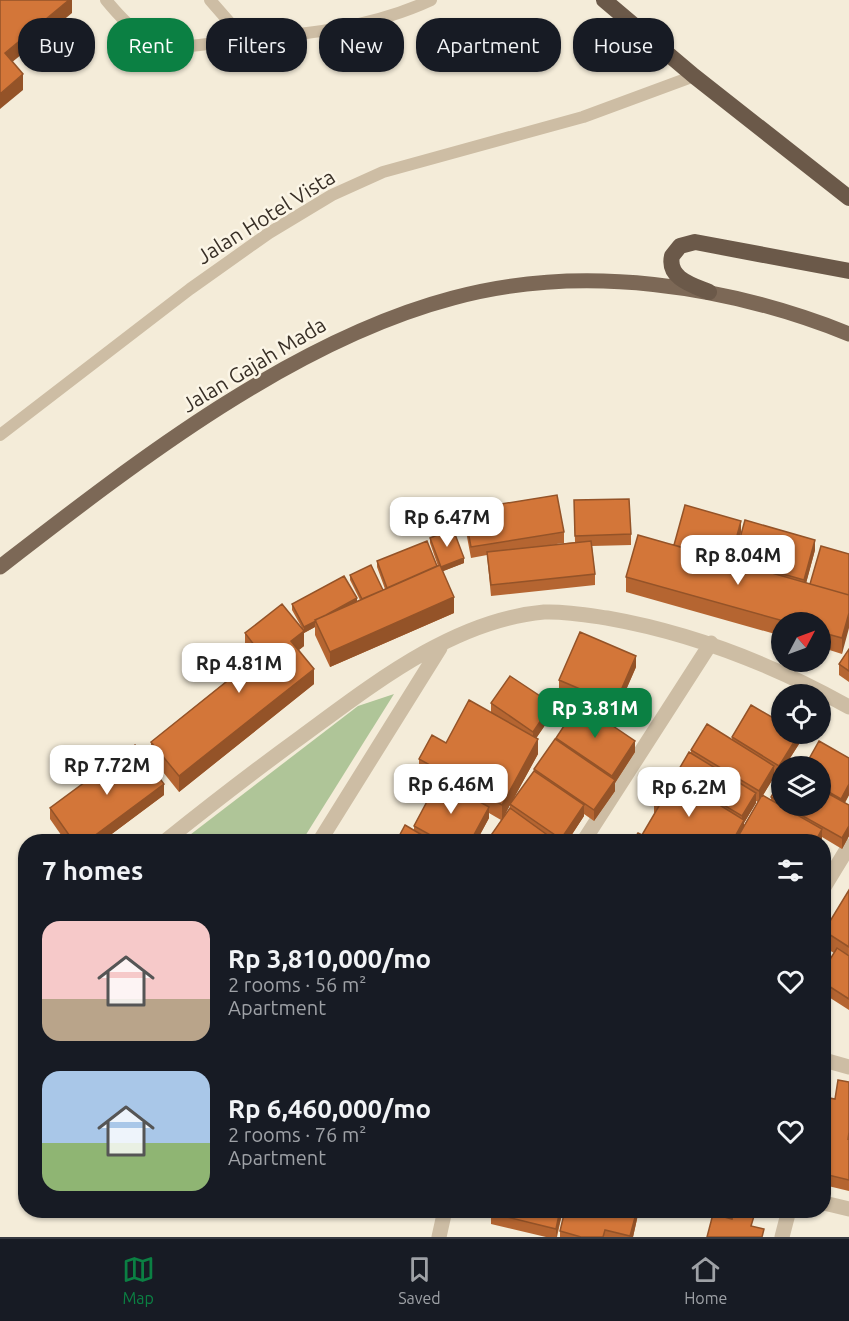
<!DOCTYPE html>
<html lang="en">
<head>
<meta charset="utf-8">
<style>
  body { margin:0; font-family:Ubuntu,sans-serif; background:#242831; color:#f1f3f6; height:100vh; display:flex; flex-direction:column; font-size:22px; white-space:nowrap }
  * { box-sizing:border-box; margin:0 }
  p { font-size:20px; color:#9ea1a6 }
  .icon { flex:none; width:33px; height:33px; fill:none; stroke:currentColor; stroke-width:2; stroke-linecap:round; stroke-linejoin:round }
  .map { position:relative; flex:1; overflow:hidden }
  .side { position:absolute; left:18px; top:834px; width:813px; height:384px; display:flex; flex-direction:column; background:#171b24; border-radius:24px; box-shadow:0 2px 4px #0004 }
  .side>* { flex:none }
  .top-card { position:absolute; left:18px; top:18px; width:813px; height:54px; display:flex; gap:12px }
  .needle { width:39px; rotate:49deg }
  .tools { position:absolute; left:771px; top:612px; display:grid; gap:12px }
  .tools a { display:grid; place-items:center; width:60px; height:60px; border-radius:50%; background:#171b24; box-shadow:0 2px 4px #0004; font-size:30px }
  .price { position:absolute; translate:-50% -51px; padding:0 14px; border-radius:12px; background:#fff; color:#222; font-size:20px; line-height:39px; filter:drop-shadow(0 2px 3px #0008) }
  .price::after { content:''; position:absolute; left:50%; top:36px; width:18px; height:14px; margin-left:-9px; background:inherit; clip-path:polygon(0 0,100% 0,50% 100%) }
  .price.current { background:#0b8043; color:#fff }
  ul { padding:0; list-style:none }
  li { display:flex; align-items:center; gap:18px; height:150px; padding:0 24px }
  li span { display:grid; place-items:center; flex:none; width:168px; height:120px; border-radius:18px; color:#555 }
  li>.icon { margin-inline-start:auto }
  span .icon { width:72px; height:72px; fill:#fffc; stroke-width:1 }
  li b { font-size:26px }
  h2 { display:flex; justify-content:space-between; align-items:center; height:72px; padding:0 24px; font-size:26px }
  .tag { padding:0 21px; border-radius:24px; background:#171b24; box-shadow:0 2px 4px #0004; font-size:21px; line-height:54px }
  .tag.current { background:#0b8043; color:#fff }
  .tabs { display:flex; justify-content:space-around; align-items:center; height:84px; border-top:2px solid #363941; background:#171b24; font-size:16px; color:#9ea1a6 }
  .tabs a { display:grid; justify-items:center; gap:3px }
  .tabs .current { color:#0b8043 }
  .map>svg:first-child { display:block }
  .green { fill:#afc598 }
  .lines { fill:none; stroke-linecap:round; stroke-linejoin:round }
  .service { stroke:#cdbda4; stroke-width:12 }
  .minor { stroke:#cdbda4; stroke-width:15 }
  .primary { stroke:#7c6856; stroke-width:15 }
  .trunk { stroke:#6b5949; stroke-width:16 }
  .wall { fill:#b56531; fill-rule:evenodd }
  .shaded-wall { fill:#945328 }
  .building { fill:#d37639; stroke:#945328; stroke-width:1.5 }
  .labels { text-anchor:middle; stroke-width:5; stroke-linejoin:round; paint-order:stroke }
  .street-label { font-size:21px; fill:#382f26; stroke:#fbf5e6 }
</style>
</head>
<body>
<div class="map">
<svg width="849" height="1237" viewBox="0 0 849 1237">
  <rect width="100%" height="100%" fill="#f4ecd9"/>
  <!-- green -->
  <path class="green" d="M394,694L302,841H182L358,706Z"/>
  <g class="lines">
    <!-- service -->
    <path class="service" d="M106,0C133,33 147,44 190,46C271,36 356,35 431,0
      M210,0L244,39
      M0,435L190,289L269,233L332,195L383,172L583,117L694,76"/>
    <!-- minor -->
    <path class="minor" d="M164,842C209,806 254,771 301,737C372,685 453,620 544,612C565,611 587,615 607,618C692,633 774,665 849,707
      M319,842L440,648
      M583,842L711,643
      M824,887L849,846
      M824,1060L849,1067
      M824,1203L849,1209
      M439,1237L445,1210
      M782,1237L789,1210"/>
    <!-- primary -->
    <path class="primary" d="M0,567C132,465 290,341 453,298C582,263 727,285 849,334"/>
    <!-- trunk -->
    <path class="trunk" d="M604,0L694,76L849,198
      M709,292C692,285 667,278 672,256L680,246L695,242L849,271"/>
  </g>
  <!-- wall -->
  <path class="wall" d="M574,500L631,534V545L592,546L595,574V585L491,596L487,555L471,558L464,521V510L564,532V543L549,545L575,542Z
    M741,532L733,562H734V560L815,550L806,583L810,584L849,554L842,654L820,647V622H782V636L626,592V577L674,545Z
    M430,538L464,563L443,571L454,613L330,667L315,635V627L304,633V632V646L299,650L314,684L179,792L151,757V742L254,659L245,648V633L302,628L292,610V604L357,602L360,600L350,580V575L383,590L385,589L377,567V561L437,566H438L430,543Z
    M849,649V682L839,675V664Z
    M636,667L615,715L559,690V680Z
    M491,703L552,715L536,738L538,754L511,803L534,772V769L556,740V738L635,752L615,783V791L594,821L584,814V816L567,842H487L501,820L489,813V818L476,842H396L414,830V826L436,784L419,775V759L446,743L491,712ZM510,804V808L504,817Z
    M732,737L799,744L785,766H782V773L779,777L774,774V777L763,795L771,800V797L782,778V806H820V766L849,758V795L845,803L849,805V836L842,849L822,837V839L642,835L655,814L654,813V803L675,777V776L691,753V750L732,740ZM756,801L758,802L744,825V823L756,803Z
    M164,795L101,842H66L50,819V808Z
    M849,890V1010L824,994V969L834,953L824,947V931Z
    M849,1082V1191L824,1185V1097L835,1099Z
    M491,1210H563L557,1237H546L491,1224Z
    M639,1210L633,1237H560V1231Z"/>
  <!-- shaded-wall -->
  <path class="shaded-wall" d="M69,0H72V13L5,68V53Z
    M23,74V90L0,109V94Z
    M741,521V532L730,572V561Z
    M815,540V550L804,591V580Z
    M464,558V563L441,572V567Z
    M454,597V613L330,667V652Z
    M357,598V604L316,621Z
    M849,613V628L842,654V638Z
    M315,621V627L304,633V627Z
    M304,631V646L291,656V641Z
    M636,656V667L615,715V704Z
    M314,669V684L179,792V776Z
    M552,704V715L533,743V732Z
    M799,734V744L785,766H782V773L779,777V766Z
    M538,739V754L502,820V805Z
    M635,741V752L615,783V791L594,821V810L612,784V776Z
    M774,766V777L759,802V791Z
    M164,784V795L101,842H86Z
    M849,784V795L841,809V799Z
    M756,793V803L744,823V831L738,842H732L742,825V816Z
    M584,805V816L567,842H561V839Z
    M489,807V818L476,842H470Z
    M849,826V836L842,849V838Z
    M822,829V839L821,842H815Z
    M560,1210H563L556,1237V1229Z
    M637,1210H639L633,1237H630Z"/>
  <!-- building -->
  <path class="building" d="M0,0H69L5,53L23,74L0,94Z
    M557,495L564,532L471,547L464,510Z
    M629,499L631,534L575,536L574,500Z
    M685,505L741,521L730,561L674,545Z
    M745,520L815,540L804,580L734,560Z
    M453,529L464,558L441,567L430,538Z
    M638,535L849,595V613L842,638L820,632V622H787L626,577Z
    M427,541L437,566L387,588L377,561Z
    M591,541L595,574L491,585L487,552Z
    M821,546L849,554V595L810,584Z
    M371,565L383,590L362,599L350,575Z
    M440,565L454,597L330,652L315,620Z
    M344,576L357,598L326,615L315,620L316,621L304,627L292,604Z
    M282,604L304,631L291,641L314,669L179,776L151,742L261,654L245,633Z
    M580,632L636,656L615,704L559,680Z
    M849,649V671L839,664Z
    M510,676L552,704L533,732L491,703Z
    M469,700L538,739L502,805L419,759L432,735L446,743Z
    M579,703L635,741L612,776L556,738Z
    M751,705L782,723V734H799L779,766L732,737Z
    M707,724L774,766L759,791L691,750Z
    M555,739L615,780L594,810L534,769Z
    M819,741L849,758V784L841,799L820,787V766H805Z
    M135,745L164,784L86,842H74L50,808Z
    M689,752L756,793L742,816L675,776Z
    M534,771L584,805L561,839L510,804Z
    M671,775L744,820L732,842H632L638,833L642,835L659,806L654,803Z
    M782,778V804L771,797Z
    M439,779L489,807L470,842H443L414,826Z
    M820,789L849,805V826L842,838L785,806H820Z
    M762,795L822,829L815,842H735Z
    M510,808L557,842L487,841Z
    M405,825L434,842H396Z
    M849,890V947L824,931Z
    M837,948L849,956V999L824,983V969Z
    M838,1080L849,1082V1132L848,1140L849,1134V1180L824,1174V1097L835,1099Z
    M491,1210H560L556,1229L491,1213Z
    M565,1210H637L630,1236L605,1230L603,1237H581L560,1231Z
    M734,1210L754,1216L751,1226L764,1229L762,1237H707L713,1214L732,1219Z"/>
  <g class="labels">
    <!-- street labels -->
    <g class="street-label">
      <text transform="translate(266 217) rotate(-32)" y="7">Jalan Hotel Vista</text>
      <text transform="translate(254 365) rotate(-31)" y="7">Jalan Gajah Mada</text>
    </g>
  </g>
</svg>
<div class="tools">
<a><svg class="needle" viewBox="-14 -14 28 28"><path d="M0-13l5 13h-10z" fill="#e53935"/><path d="M0 13l5-13h-10z" fill="#9ea1a6"/></svg></a>
<a><svg class="icon" aria-label="locate" viewBox="0 0 24 24"><circle cx="12" cy="12" r="6"/><path d="M12 2v4M12 18v4M2 12h4M18 12h4"/></svg></a>
<a><svg class="icon" aria-label="layers" viewBox="0 0 24 24"><path d="M12 4l9 5-9 5-9-5zM3 14l9 5 9-5"/></svg></a>
</div>
<b class="price" style="left:447px;top:548px">Rp 6.47M</b>
<b class="price" style="left:738px;top:586px">Rp 8.04M</b>
<b class="price" style="left:239px;top:694px">Rp 4.81M</b>
<b class="price current" style="left:595px;top:739px">Rp 3.81M</b>
<b class="price" style="left:107px;top:796px">Rp 7.72M</b>
<b class="price" style="left:451px;top:815px">Rp 6.46M</b>
<b class="price" style="left:689px;top:818px">Rp 6.2M</b>
<div class="top-card">
<a class="tag">Buy</a>
<a class="tag current">Rent</a>
<a class="tag">Filters</a>
<a class="tag">New</a>
<a class="tag">Apartment</a>
<a class="tag">House</a>
</div>
<section class="side">
<h2>7 homes<svg class="icon" aria-label="filters" viewBox="0 0 24 24"><path d="M4 7h16M4 17h16"/><circle cx="9" cy="7" r="2"/><circle cx="15" cy="17" r="2"/></svg></h2>
<ul>
<li><span style="background:linear-gradient(#f6c9c9 65%,#b9a48a 0)"><svg class="icon" aria-label="home" viewBox="0 0 24 24"><path d="M3 11l9-7 9 7M6 9v11h12V9"/></svg></span><div><b>Rp 3,810,000/mo</b><p>2 rooms · 56 m²</p><p>Apartment</p></div><svg class="icon" aria-label="heart" viewBox="0 0 24 24"><path d="M12 20l-8-8c-3-5 5-10 8-4 3-6 11-1 8 4z"/></svg></li>
<li><span style="background:linear-gradient(#a9c7e8 60%,#8fb573 0)"><svg class="icon" aria-label="home" viewBox="0 0 24 24"><path d="M3 11l9-7 9 7M6 9v11h12V9"/></svg></span><div><b>Rp 6,460,000/mo</b><p>2 rooms · 76 m²</p><p>Apartment</p></div><svg class="icon" aria-label="heart" viewBox="0 0 24 24"><path d="M12 20l-8-8c-3-5 5-10 8-4 3-6 11-1 8 4z"/></svg></li>
</ul>
</section>
</div>
<nav class="tabs">
<a class="current"><svg class="icon" aria-label="map" viewBox="0 0 24 24"><path d="M3 6l6-2 6 2 6-2v14l-6 2-6-2-6 2zM9 4v14M15 6v14"/></svg>Map</a>
<a><svg class="icon" aria-label="saved" viewBox="0 0 24 24"><path d="M7 4h10v16l-5-4-5 4z"/></svg>Saved</a>
<a><svg class="icon" aria-label="home" viewBox="0 0 24 24"><path d="M3 11l9-7 9 7M6 9v11h12V9"/></svg>Home</a>
</nav>
</body>
</html>
